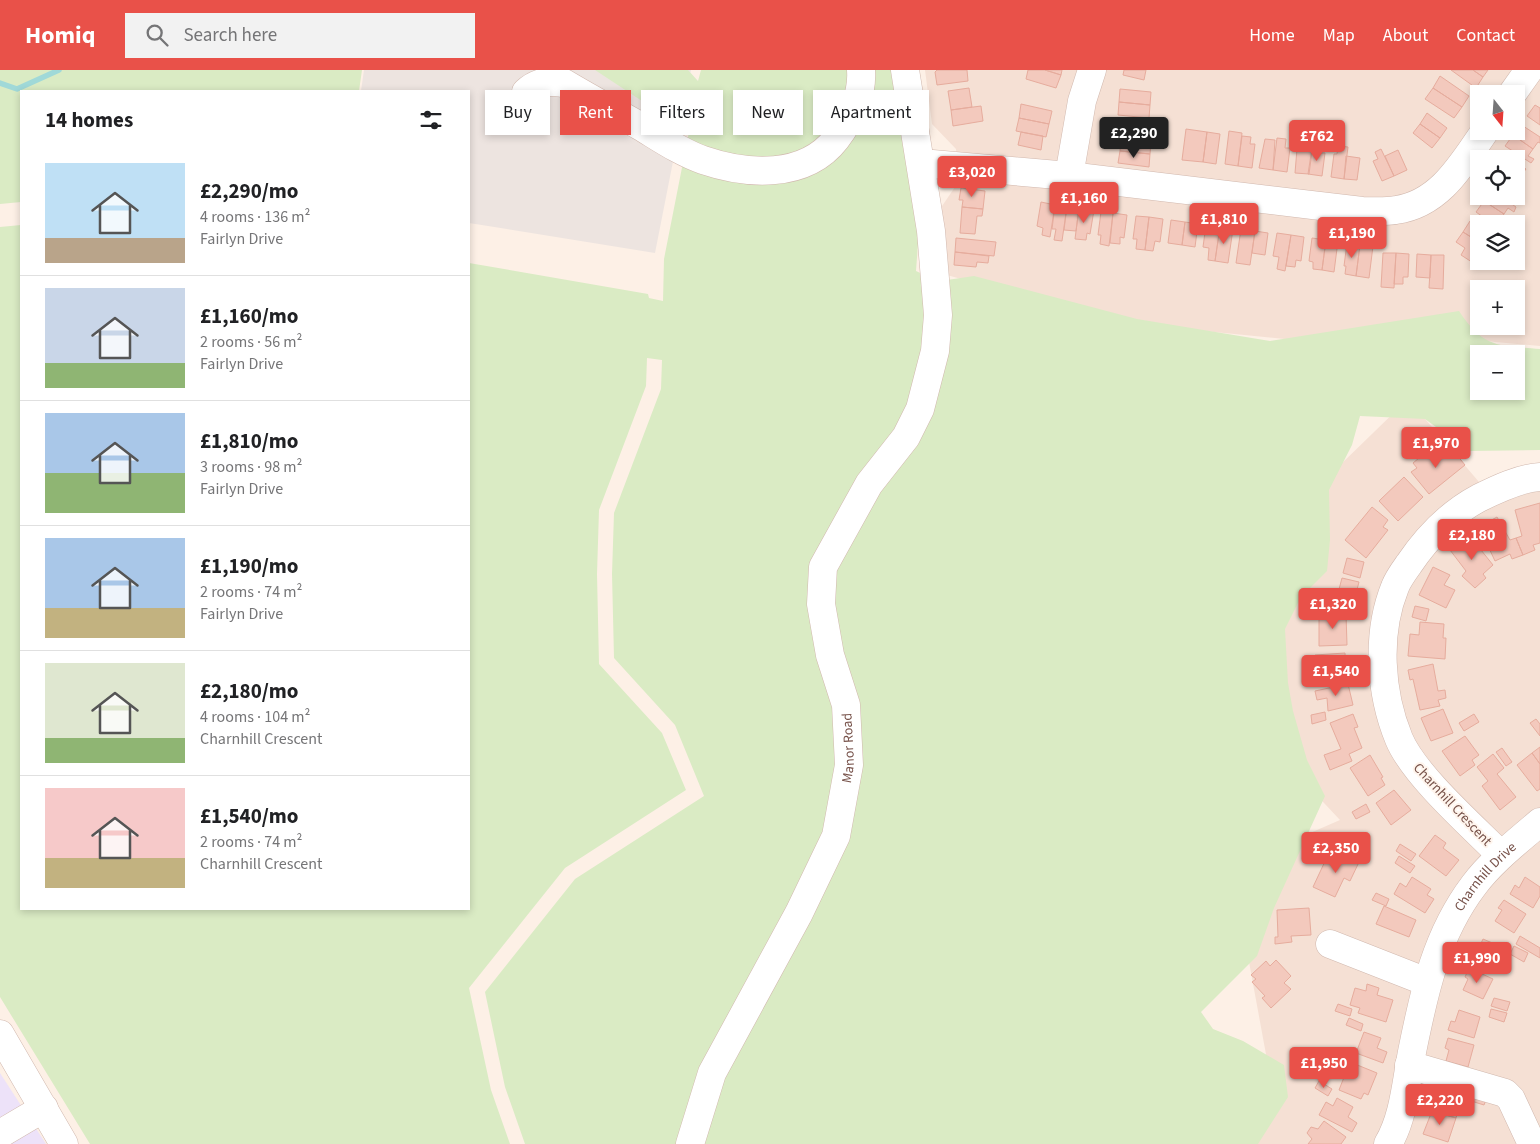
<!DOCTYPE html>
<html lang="en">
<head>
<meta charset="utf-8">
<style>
  body { margin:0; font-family:"Source Sans 3",sans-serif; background:#f2f2f2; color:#202124; height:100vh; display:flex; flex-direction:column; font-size:19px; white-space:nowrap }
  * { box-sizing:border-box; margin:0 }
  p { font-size:16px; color:#757577 }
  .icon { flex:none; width:28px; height:28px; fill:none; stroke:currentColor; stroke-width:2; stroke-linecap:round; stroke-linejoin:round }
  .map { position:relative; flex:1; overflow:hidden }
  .details { position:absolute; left:20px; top:20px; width:450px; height:820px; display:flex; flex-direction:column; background:#fff; border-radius:0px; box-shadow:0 2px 8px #0003 }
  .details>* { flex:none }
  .banner { position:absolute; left:485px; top:20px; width:475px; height:45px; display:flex; gap:10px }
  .needle { width:32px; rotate:163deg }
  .controls { position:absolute; left:1470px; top:15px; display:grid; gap:10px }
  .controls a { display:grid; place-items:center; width:55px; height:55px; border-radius:0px; background:#fff; box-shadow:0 2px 8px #0003; font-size:25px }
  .price { position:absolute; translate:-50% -42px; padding:0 11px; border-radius:5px; background:#e95149; color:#fff; font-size:16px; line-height:32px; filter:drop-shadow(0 1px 2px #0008) }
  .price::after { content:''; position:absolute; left:50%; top:30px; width:15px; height:11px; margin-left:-8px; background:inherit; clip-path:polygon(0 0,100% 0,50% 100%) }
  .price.current { background:#222; color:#fff }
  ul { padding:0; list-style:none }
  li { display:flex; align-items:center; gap:15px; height:125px; padding:0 25px }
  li+li { border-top:1px solid #e0e0e0 }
  li span { display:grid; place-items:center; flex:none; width:140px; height:100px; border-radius:0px; color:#555 }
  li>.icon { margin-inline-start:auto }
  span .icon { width:60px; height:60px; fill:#fffc; stroke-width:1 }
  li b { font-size:21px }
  h2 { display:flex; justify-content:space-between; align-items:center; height:60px; padding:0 25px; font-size:21px }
  .tag { padding:0 18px; border-radius:0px; background:#fff; box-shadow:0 2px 8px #0003; font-size:18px; line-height:45px }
  .tag.current { background:#e95149; color:#fff }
  header { display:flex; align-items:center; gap:30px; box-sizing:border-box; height:70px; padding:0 25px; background:#e95149; color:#fff }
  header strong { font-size:24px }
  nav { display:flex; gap:28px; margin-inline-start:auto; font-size:18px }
  .search { width:350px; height:45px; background:#f2f2f2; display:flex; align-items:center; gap:12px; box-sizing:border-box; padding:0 18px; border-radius:0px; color:#757577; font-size:19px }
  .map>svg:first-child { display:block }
  .residential { fill:#f5e0d4; fill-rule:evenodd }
  .industrial { fill:#ede4e0 }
  .education { fill:#ede2f9 }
  .green { fill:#daebc4; fill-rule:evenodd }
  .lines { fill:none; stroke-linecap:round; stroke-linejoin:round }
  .stream { stroke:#a0d9d8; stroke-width:5.5 }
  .building { fill:#f3c9bd; stroke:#e6ac9d }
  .minor-casing { stroke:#d1b8ae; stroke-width:29 }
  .minor { stroke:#fff; stroke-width:28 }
  .labels { text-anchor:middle; stroke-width:4; stroke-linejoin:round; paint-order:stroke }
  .street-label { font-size:14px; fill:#77524a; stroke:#fff5ed }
</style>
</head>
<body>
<header>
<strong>Homiq</strong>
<div class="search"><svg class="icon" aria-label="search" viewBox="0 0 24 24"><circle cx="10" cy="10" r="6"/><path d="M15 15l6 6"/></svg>Search here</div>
<nav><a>Home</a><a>Map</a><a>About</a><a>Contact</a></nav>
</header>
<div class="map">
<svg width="1540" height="1074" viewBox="0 0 1540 1074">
  <rect width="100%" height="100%" fill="#fdf0e6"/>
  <!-- residential -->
  <path class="residential" d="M925,0H1540V276L1495,272L1437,263L1344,275L1134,254L1073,241L940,203L936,145L959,111L956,79L932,54ZM1479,24H1516V61H1479ZM1479,89H1516V126H1479ZM1479,154H1516V191H1479ZM1479,219H1516V256H1479Z
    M1408,329L1497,433L1540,420V1074H1246L1272,1017L1247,881L1294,770L1340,750L1309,717L1278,592L1303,431Z"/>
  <!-- industrial -->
  <path class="industrial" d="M364,0H691L655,183L469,153V21H361Z"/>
  <!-- education -->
  <path class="education" d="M0,1003L46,1074H0Z"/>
  <!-- green -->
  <path class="green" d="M0,0H362L359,21H21V132L0,134Z
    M595,0H688L698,11L701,0H894L919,160L916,201L946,215L947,210L974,206L1137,249L1270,271L1459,241C1484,279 1498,275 1540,279V380L1469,381L1425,349L1360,346L1352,375L1329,420L1330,470L1327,501L1301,527L1285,559L1288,613L1293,641L1307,690L1325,726L1274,838L1257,886L1201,942L1213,959L1243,971L1284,995L1288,1027L1258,1074H525L505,1017L485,922L575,809L704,726L675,655L614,588L612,504L614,443L661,319L662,290L647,288L646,316L599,440L597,504L599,594L662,663L686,720L565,798L469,918L491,1020L510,1074H90L0,927V157L21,155V839H469V193L648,224L649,228L663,231L664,189L689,62ZM1479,284H1516V321H1479Z"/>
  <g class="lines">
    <!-- stream -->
    <path class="stream" d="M0,13L17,19L59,0"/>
  </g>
  <!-- building -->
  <path class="building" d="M937,0H967L968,11L937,15L935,2Z
    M1028,0H1045L1061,5L1056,18L1026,9Z
    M1045,0H1062L1061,5Z
    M1124,0H1146L1144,10L1123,5Z
    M1451,0H1473L1483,7L1476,18Z
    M1473,0H1488L1483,7Z
    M1440,6L1469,26L1462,37L1433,18Z
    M969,18L972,37L951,40L948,21Z
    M1433,18L1462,37L1454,48L1425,29Z
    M1120,19L1151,22L1150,35L1119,32Z
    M1119,32L1150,35L1149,48L1118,45Z
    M1021,34L1052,41L1049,54L1019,48Z
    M1535,35L1540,38V55L1527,46Z
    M981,36L983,51L953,56L951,40Z
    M1427,43L1447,58L1440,68L1420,54Z
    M1019,48L1049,54L1046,67L1016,61Z
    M1420,54L1440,68L1432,78L1413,63Z
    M1520,54L1540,67V73L1538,72L1533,79L1513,65Z
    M1123,55L1153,58L1151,71L1121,68Z
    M1186,59L1207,62L1203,92L1182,90Z
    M1229,61L1242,63L1238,96L1225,94Z
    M1021,62L1043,66L1041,80L1018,75Z
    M1207,62L1220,64L1216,94L1203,92Z
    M1513,65L1533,79L1528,86L1534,89L1531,93L1505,76Z
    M1242,66L1251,67L1250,74H1255L1252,98L1238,96Z
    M1121,68L1151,71L1150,84L1120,81Z
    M1277,68L1286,69L1285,78H1290L1287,102L1273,100Z
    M1265,69L1275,70L1273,100L1259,98Z
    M1301,72L1310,73L1309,81L1312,82L1309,104L1295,103L1297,79H1300Z
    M1338,76L1348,77L1344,109L1331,107L1334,84H1337Z
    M1312,78L1321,79V83H1325L1322,106L1308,104Z
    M1381,79L1394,106L1382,111L1373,91L1378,89L1375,82Z
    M1398,80L1407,100L1394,106L1385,86Z
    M1120,81L1150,84L1149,97L1118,93Z
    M1500,82L1511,89H1496Z
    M1346,86L1360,88L1357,110L1344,109Z
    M1516,92L1526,99L1523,103L1518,100L1516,102Z
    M961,118L985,121L983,139L962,137L963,130H959Z
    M1487,126H1500L1516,137L1514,142L1508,138L1504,144L1484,131Z
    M1484,131L1504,144L1499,152L1502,154H1493L1476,142Z
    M1041,132L1055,135L1050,167L1042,165L1043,158L1037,156Z
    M1055,135L1067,136L1062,171L1054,170L1056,159H1052Z
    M1067,136L1079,138L1076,161L1064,160Z
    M962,137L983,139L982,146H977L975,164L960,163Z
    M1079,138L1094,140L1090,164L1087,163L1086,170L1075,169Z
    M1101,142L1113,143L1109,176L1100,174L1101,165H1098Z
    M1113,143L1127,145L1124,168L1120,167V174L1110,173Z
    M1136,146L1149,147L1145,180L1136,179L1137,169H1133Z
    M1149,147L1163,149L1160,172L1155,171L1153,181L1145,180Z
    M1171,150L1185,152L1182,175L1168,173Z
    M1470,151L1479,156V172L1463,162Z
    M1185,152L1198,154L1195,177L1182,175Z
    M1206,155L1220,157L1215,191L1208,190L1209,178L1203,177Z
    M1220,157L1233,159L1228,193L1215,191Z
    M1241,159L1255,161L1250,195L1236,193Z
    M1255,161L1268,163L1265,185L1252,183Z
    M1463,162L1479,172V191H1481L1478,196L1461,185L1465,178L1456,172Z
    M1277,163L1291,165L1285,201L1277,199L1279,187L1273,186Z
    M1291,165L1304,167L1301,191L1296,190L1295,197L1286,196Z
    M956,168L996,172L994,186L955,182Z
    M1312,168L1326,170L1322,200L1313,199V192L1309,191Z
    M1326,170L1338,171L1334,202L1322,200Z
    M1347,173L1360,175L1356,206L1345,204L1346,196H1344Z
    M1360,175L1373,176L1369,208L1356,206Z
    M955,182L989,186L988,193L977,192L976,197L954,195Z
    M1383,183H1396L1394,218L1381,217Z
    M1396,183L1409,184L1408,207H1403V214H1394Z
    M1417,184L1431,185L1430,208L1416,207Z
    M1431,185H1444L1443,219L1429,218Z
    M1430,379L1438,389L1452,379L1465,395L1429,424L1411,402L1417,398L1413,393Z
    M1404,407L1423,427L1398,451L1379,431Z
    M1540,433V473L1533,475L1535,480L1523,485L1516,468L1522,466L1515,440Z
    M1372,437L1388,450L1383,457L1388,460L1366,488L1345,470Z
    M1497,447L1510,470L1516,468L1523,485L1512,489L1510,484L1495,491L1488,476L1484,478L1475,459Z
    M1469,465L1493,495L1483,504L1486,508L1475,518L1462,506L1466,501L1450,480Z
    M1347,488L1364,492L1360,508L1343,503Z
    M1433,497L1450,505L1444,515L1455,520L1446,538L1419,525Z
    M1342,508L1359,512L1355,527L1338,523Z
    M1415,536L1429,539L1426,551L1412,547Z
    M1346,544L1347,575L1319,576V545Z
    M1420,552L1444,554L1443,568H1446L1445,589L1408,586L1410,564L1419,565Z
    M1345,583L1346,607H1338V613L1316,614L1315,585Z
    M1433,594L1438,621L1445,620L1446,628L1438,630L1440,636L1420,640L1413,609L1410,610L1408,600Z
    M1348,614L1353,635L1328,641L1327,628L1317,630L1315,621Z
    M1443,639L1453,663L1431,671L1421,648Z
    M1325,642L1326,650L1312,654L1311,645Z
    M1353,644L1358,657L1354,658L1362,678L1349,684L1352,691L1330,700L1324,685L1341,679L1330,653Z
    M1474,644L1479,652L1464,661L1459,653Z
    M1536,649L1540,654V666L1530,653Z
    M1465,666L1479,685L1472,690L1475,695L1460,706L1442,681Z
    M1540,677V694L1532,683Z
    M1502,678L1512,692L1506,696L1496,682Z
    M1532,683L1540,694V719L1537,721L1517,695Z
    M1493,684L1504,698L1497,704L1516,727L1500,740L1482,716L1488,711L1477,697Z
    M1370,685L1383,707L1381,708L1385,715L1368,726L1350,698Z
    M1394,720L1411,740L1391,755L1376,733Z
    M1366,734L1370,742L1356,749L1352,742Z
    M1435,765L1446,773L1443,778L1459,790L1446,806L1419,786Z
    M1400,774L1416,784L1411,791L1396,781Z
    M1344,783L1360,790L1350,811L1344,808L1335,827L1313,817L1327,787L1339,793Z
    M1399,786L1415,796L1410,803L1395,793Z
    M1412,807L1431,819L1427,825L1434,829L1425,843L1394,824L1400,813L1406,817Z
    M1525,807L1540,817V826L1533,838L1510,824L1515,815L1519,818Z
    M1376,823L1389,829L1386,836L1372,830Z
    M1504,830L1526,844L1514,863L1495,851L1502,840L1498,838Z
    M1384,836L1416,850L1409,867L1376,854Z
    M1309,838L1311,865L1291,866L1292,872L1275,874V867H1278L1277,840Z
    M1520,866L1540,878V888L1516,874Z
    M1483,869L1504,878L1495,898L1471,887L1475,878L1478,880Z
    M1514,876L1528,883L1524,892L1510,884Z
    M1276,890L1291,906L1284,913L1291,919L1271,938L1262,928L1265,926L1252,912L1256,909L1251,905L1266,891L1270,896Z
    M1469,898L1493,909L1483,929L1463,920L1468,909L1465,907Z
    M1367,914L1379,918L1377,925L1393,930L1386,952L1358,943L1360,938L1350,935L1355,918L1366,921Z
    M1494,928L1510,932L1507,941L1491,936Z
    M1338,934L1352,939L1350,946L1335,941Z
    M1491,939L1507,943L1504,952L1489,947Z
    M1459,940L1480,947L1474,968L1448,960L1451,951L1455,952Z
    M1349,948L1363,954L1361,961L1346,955Z
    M1364,962L1381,968L1377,978L1387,982L1383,993L1356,983Z
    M1448,968L1474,975L1468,997L1446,991L1449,980L1445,978Z
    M1350,992L1377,1003L1368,1025L1364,1023L1361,1029L1339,1020Z
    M1319,1011L1332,1019L1328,1026L1315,1018Z
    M1438,1016L1464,1024L1456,1048L1432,1041Z
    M1471,1022L1487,1027L1484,1035L1468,1030Z
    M1337,1028L1353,1037L1348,1047L1357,1053L1352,1062L1319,1045L1326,1032L1333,1036Z
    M1432,1041L1456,1048L1448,1072L1423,1064Z
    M1324,1051L1346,1067L1341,1074H1308L1312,1069L1307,1063L1311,1057L1318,1059Z"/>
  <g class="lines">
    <!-- minor casing -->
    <g class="minor-casing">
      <g id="minor">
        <path d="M526,22C538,11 548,11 564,13C589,28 615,42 640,56C660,68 680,82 703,90C747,105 805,109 836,69C851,49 863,26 861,0"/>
        <path d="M1512,24L1529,0"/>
        <path d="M921,93L1069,106L1362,141C1373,141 1385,142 1396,140C1440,134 1462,94 1485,61"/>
        <path d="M1069,106L1082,31L1092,0"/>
        <path d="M1501,785C1472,756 1414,705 1399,669C1380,623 1376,564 1395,517C1398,509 1404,501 1409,494C1428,466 1449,444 1479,428C1497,419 1520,408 1540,407"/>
        <path d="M1330,874L1427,912"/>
        <path d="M0,964L64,1074"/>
        <path d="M1409,995L1505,1023L1511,1029L1532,1074"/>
        <path d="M0,1064L44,1038"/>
        <path id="s1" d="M690,1074L712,1003L799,843L836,766L849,695L846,635L830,585L821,534L823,497L869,414L906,367L920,339L935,281L938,245L931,161L905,0"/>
        <path id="s2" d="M1388,1074C1404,1047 1406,1012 1412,982C1424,922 1436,865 1474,815C1492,791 1517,772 1540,752"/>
      </g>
    </g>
    <!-- minor -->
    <use href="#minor" class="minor"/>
  </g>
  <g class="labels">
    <!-- street labels -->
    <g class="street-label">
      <text dy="5" stroke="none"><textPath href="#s1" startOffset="431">Manor Road</textPath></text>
      <text transform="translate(1453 734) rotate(47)" y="5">Charnhill Crescent</text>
      <text dy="5" stroke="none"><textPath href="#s2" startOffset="289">Charnhill Drive</textPath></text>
    </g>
  </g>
</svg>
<div class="controls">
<a><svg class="needle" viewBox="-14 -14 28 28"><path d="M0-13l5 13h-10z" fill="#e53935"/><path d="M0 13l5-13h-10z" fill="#757577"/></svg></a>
<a><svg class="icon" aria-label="locate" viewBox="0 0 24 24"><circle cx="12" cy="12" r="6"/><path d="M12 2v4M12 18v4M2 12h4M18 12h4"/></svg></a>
<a><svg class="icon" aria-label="layers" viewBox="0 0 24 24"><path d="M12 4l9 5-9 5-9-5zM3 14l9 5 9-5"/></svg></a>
<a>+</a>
<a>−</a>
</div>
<b class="price current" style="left:1134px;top:89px">£2,290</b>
<b class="price" style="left:1317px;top:92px">£762</b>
<b class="price" style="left:972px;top:128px">£3,020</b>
<b class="price" style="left:1084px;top:154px">£1,160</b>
<b class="price" style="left:1224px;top:175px">£1,810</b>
<b class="price" style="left:1352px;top:189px">£1,190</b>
<b class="price" style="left:1436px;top:399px">£1,970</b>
<b class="price" style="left:1472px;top:491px">£2,180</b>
<b class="price" style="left:1333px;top:560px">£1,320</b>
<b class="price" style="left:1336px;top:627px">£1,540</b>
<b class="price" style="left:1336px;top:804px">£2,350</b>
<b class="price" style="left:1477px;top:914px">£1,990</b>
<b class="price" style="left:1324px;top:1019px">£1,950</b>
<b class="price" style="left:1440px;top:1056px">£2,220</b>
<div class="banner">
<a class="tag">Buy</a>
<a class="tag current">Rent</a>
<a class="tag">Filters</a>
<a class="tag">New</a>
<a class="tag">Apartment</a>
</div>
<section class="details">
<h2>14 homes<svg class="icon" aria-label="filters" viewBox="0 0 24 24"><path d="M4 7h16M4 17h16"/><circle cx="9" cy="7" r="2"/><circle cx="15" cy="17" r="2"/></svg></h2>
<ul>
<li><span style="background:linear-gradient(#bfe0f5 75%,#b9a48a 0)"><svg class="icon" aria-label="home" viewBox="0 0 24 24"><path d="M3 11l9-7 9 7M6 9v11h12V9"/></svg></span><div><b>£2,290/mo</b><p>4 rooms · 136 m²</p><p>Fairlyn Drive</p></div></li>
<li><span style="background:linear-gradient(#c9d6e8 75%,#8fb573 0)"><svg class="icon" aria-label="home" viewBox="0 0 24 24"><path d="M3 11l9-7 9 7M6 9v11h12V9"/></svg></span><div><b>£1,160/mo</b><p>2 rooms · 56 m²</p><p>Fairlyn Drive</p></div></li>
<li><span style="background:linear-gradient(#a9c7e8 60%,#8fb573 0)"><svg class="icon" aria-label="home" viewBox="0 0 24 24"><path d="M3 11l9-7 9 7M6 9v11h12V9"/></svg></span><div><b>£1,810/mo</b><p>3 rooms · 98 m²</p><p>Fairlyn Drive</p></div></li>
<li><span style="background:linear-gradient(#a9c7e8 70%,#c2b280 0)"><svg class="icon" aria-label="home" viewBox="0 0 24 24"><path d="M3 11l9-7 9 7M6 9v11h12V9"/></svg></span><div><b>£1,190/mo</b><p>2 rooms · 74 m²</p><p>Fairlyn Drive</p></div></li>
<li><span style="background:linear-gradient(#dfe7d0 75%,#8fb573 0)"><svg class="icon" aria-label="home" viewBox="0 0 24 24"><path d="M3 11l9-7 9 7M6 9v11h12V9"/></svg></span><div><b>£2,180/mo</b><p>4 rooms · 104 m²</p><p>Charnhill Crescent</p></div></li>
<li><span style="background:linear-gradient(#f6c9c9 70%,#c2b280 0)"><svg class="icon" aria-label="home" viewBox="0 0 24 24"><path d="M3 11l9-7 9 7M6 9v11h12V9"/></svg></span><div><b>£1,540/mo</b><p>2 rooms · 74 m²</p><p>Charnhill Crescent</p></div></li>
</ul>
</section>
</div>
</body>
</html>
